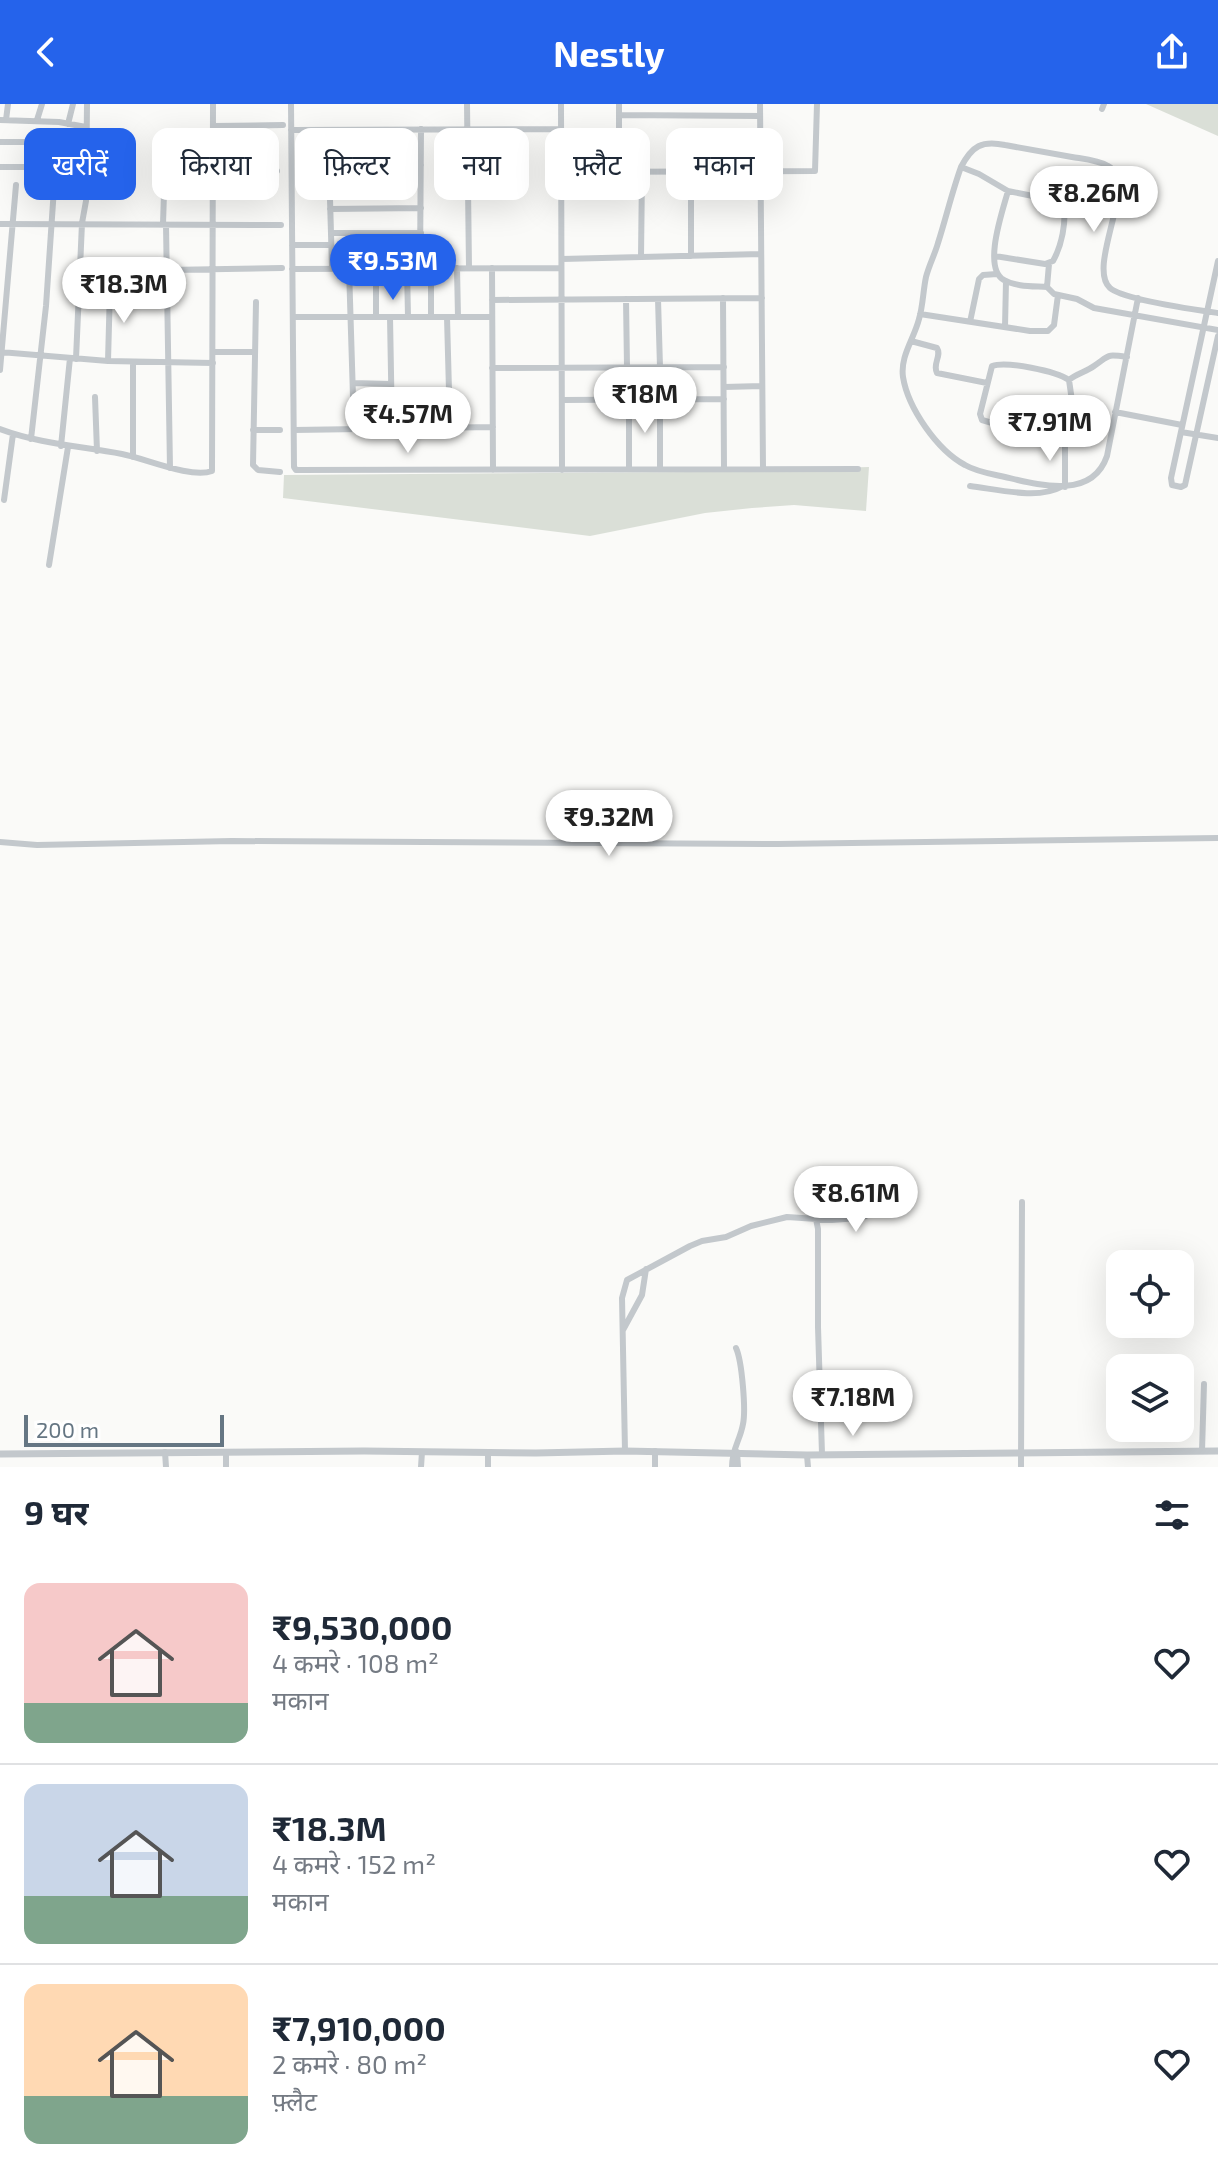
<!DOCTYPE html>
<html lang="hi">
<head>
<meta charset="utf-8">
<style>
  body { margin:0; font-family:"Exo 2","Noto Sans Devanagari",sans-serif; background:#f2f2f3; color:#1f2937; height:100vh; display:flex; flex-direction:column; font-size:30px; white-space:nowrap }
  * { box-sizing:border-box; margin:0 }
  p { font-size:26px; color:#747a83 }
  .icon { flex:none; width:44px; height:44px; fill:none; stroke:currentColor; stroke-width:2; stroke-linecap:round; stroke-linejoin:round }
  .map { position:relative; height:1363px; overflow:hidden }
  .drawer { display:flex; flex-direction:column; background:#fff; flex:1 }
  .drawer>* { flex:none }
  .top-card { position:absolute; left:24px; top:24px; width:800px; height:72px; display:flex; gap:16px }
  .controls { position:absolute; left:1106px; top:1146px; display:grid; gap:16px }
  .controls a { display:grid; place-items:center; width:88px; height:88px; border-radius:16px; background:#fff; box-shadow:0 8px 32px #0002; font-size:40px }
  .scale { position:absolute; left:24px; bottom:20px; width:200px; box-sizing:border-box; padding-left:8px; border:4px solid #657683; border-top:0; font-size:22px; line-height:28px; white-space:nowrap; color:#657683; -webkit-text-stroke:6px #fff; paint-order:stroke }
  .price { position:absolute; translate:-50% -68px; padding:0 18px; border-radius:28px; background:#fff; color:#222; font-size:26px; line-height:52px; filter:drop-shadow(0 2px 4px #0008) }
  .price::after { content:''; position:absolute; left:50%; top:48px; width:24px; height:18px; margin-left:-12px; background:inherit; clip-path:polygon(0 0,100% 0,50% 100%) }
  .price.on { background:#2563eb; color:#fff }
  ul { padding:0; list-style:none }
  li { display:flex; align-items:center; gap:24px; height:200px; padding:0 24px }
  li+li { border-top:2px solid #e0e1e3 }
  li span { display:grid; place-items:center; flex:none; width:224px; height:160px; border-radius:16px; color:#555 }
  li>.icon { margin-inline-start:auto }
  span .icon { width:96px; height:96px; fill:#fffc; stroke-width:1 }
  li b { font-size:34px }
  h2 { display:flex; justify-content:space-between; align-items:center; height:96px; padding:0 24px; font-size:34px }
  .pill { padding:0 28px; border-radius:16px; background:#fff; box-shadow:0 8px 32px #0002; font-size:28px; line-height:72px }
  .pill.on { background:#2563eb; color:#fff }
  header { display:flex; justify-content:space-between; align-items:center; height:104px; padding:0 24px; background:#2563eb; color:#fff; font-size:36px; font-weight:700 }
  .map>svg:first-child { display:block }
  .green { fill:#dadfd7 }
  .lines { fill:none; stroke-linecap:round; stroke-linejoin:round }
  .minor { stroke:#c3c8cc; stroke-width:6 }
  .tertiary { stroke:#c3c8cc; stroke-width:7 }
</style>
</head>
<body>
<header><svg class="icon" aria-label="back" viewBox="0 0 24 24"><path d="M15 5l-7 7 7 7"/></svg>Nestly<svg class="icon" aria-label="share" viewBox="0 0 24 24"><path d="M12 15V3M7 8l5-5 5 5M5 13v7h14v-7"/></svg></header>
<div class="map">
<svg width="1218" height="1363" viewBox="0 0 1218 1363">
  <rect width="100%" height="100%" fill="#fafaf8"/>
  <!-- green -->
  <path class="green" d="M1146,0H1218V32Z
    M869,363L866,407L794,401L752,404L705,409L590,432L283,394L284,371L689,368Z"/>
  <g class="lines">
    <!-- minor -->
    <path class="minor" d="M291,0L294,363L296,366L858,365
      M467,0L469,164
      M561,0L562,366
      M619,0V68
      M760,0L763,365
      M1102,5L1104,0
      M619,11L760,12
      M0,16L59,18L86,23
      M6,16L8,0
      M37,16L42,0
      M68,20L73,0
      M213,22L283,21
      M291,26L561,25
      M328,26L332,164
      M0,38H86
      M0,63H86
      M329,63L421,61
      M961,63L979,70L1008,87L1053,96L1064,101C1066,119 1062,141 1053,157L1045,160L995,152
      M213,67H277
      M561,68L815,67L817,0
      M1008,87C1003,106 982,164 1004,176C1016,183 1034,182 1047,183
      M330,105L421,104
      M0,120L281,121
      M163,120L165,58
      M166,121L170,364
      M331,129H421
      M292,141H331
      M691,152V68
      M641,153L642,68
      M562,155L761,150
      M1218,157L1171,374L1172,381L1181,383L1185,381L1218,232
      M1049,160L1047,183L1054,190L1077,195L1094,204L1218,226
      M349,164L354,325
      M376,164V213
      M407,164L408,213
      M420,164L421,25
      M457,164L458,213
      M492,164L493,366
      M292,165L561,164
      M167,166L282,164
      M723,194L724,365
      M1138,194L1107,352C1092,396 1039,381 1005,373C992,370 977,368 965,361C937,346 908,304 903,273C900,252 914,235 919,215C923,202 923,187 926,173C929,161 935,150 938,139C946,114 952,88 961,63C972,42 982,36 1005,41C1028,45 1050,49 1072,53C1084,55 1098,56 1108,62C1139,78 1086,162 1110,184C1124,196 1197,206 1218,209
      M626,195L627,263
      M658,195L660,263
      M492,196L762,194
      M256,198L253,361L258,366L280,368
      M920,210L1030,227H1048L1054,221L1058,191
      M293,213H492
      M390,213L392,325
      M431,213V164
      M447,213L450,324
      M970,218L979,175L983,171L997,170
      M1005,223L1006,177
      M911,237L937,244C942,252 932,260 937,269L987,279
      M0,248L108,257L213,259
      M213,248H255
      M76,255L82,119L86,97L87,0
      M108,257L110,184
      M133,258V353
      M492,264L724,263
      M0,266L16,81
      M1069,276C1077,269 1086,268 1094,262C1110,251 1106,250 1127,253
      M353,279L391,280
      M724,283L762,282
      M95,293L97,347
      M629,295V365
      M660,295V365
      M562,296L724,295
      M1115,308L1182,321
      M0,325C40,340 80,342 122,350C144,354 191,375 212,367L213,0
      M253,326H280
      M294,326L493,323
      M1181,328L1218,334
      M31,335L46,202L54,84
      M1065,335L1023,328L982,316L980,310L992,262C1007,257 1056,267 1069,276L1072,297L1065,335V383
      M61,342L70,254
      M970,382C996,385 1038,396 1061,383
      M4,396L13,330
      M49,461L68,343
      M0,738L37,741L232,737L778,740L1218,734
      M816,1115L818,1125V1223L822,1350
      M623,1226L642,1191L646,1165
      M625,1347L622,1194L627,1176L690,1142L702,1137L726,1133L751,1122L787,1113L832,1116L858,1114L866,1112L880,1101L890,1098
      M655,1347V1363
      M1202,1347L1204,1280
      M165,1348L166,1363
      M226,1348V1363
      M737,1348L738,1363
      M488,1349V1363
      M807,1351L808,1363
      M421,1363L422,1348
      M732,1363C732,1344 740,1337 743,1320C746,1306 742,1257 736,1244
      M1021,1363L1022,1098"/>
    <!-- tertiary -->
    <path class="tertiary" d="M0,1350L364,1347L536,1349L625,1347L807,1351L1218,1347"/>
  </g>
</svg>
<div class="controls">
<a><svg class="icon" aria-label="locate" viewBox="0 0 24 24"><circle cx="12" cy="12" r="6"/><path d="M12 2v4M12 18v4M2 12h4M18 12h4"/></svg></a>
<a><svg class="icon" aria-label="layers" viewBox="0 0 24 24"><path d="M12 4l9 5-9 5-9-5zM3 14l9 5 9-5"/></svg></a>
</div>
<div class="scale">200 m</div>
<b class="price" style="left:1094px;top:130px">₹8.26M</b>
<b class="price on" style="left:393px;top:198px">₹9.53M</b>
<b class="price" style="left:124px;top:221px">₹18.3M</b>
<b class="price" style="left:645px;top:331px">₹18M</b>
<b class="price" style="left:408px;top:351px">₹4.57M</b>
<b class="price" style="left:1050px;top:359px">₹7.91M</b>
<b class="price" style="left:609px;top:754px">₹9.32M</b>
<b class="price" style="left:856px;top:1130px">₹8.61M</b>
<b class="price" style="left:853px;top:1334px">₹7.18M</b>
<div class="top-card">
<a class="pill on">खरीदें</a>
<a class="pill">किराया</a>
<a class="pill">फ़िल्टर</a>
<a class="pill">नया</a>
<a class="pill">फ़्लैट</a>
<a class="pill">मकान</a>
</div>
</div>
<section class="drawer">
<h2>9 घर<svg class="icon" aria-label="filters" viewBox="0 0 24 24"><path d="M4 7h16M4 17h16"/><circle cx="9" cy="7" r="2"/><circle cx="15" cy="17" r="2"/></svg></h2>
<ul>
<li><span style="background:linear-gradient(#f6c9c9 75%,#7fa58c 0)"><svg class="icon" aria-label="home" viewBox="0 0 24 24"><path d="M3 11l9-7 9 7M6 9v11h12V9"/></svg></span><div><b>₹9,530,000</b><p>4 कमरे · 108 m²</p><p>मकान</p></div><svg class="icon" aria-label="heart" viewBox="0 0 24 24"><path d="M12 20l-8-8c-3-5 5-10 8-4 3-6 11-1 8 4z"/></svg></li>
<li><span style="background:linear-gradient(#c9d6e8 70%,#7fa58c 0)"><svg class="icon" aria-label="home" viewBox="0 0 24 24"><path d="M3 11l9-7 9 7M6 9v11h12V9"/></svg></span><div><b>₹18.3M</b><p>4 कमरे · 152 m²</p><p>मकान</p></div><svg class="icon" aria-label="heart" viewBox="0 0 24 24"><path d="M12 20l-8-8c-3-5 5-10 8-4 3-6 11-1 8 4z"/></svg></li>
<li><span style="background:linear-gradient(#ffd9b3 70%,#7fa58c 0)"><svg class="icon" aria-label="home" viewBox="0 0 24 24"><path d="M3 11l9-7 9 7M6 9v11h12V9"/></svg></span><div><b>₹7,910,000</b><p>2 कमरे · 80 m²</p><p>फ़्लैट</p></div><svg class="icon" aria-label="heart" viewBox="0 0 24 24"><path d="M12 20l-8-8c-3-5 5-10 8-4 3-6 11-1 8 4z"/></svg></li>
</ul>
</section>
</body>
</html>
